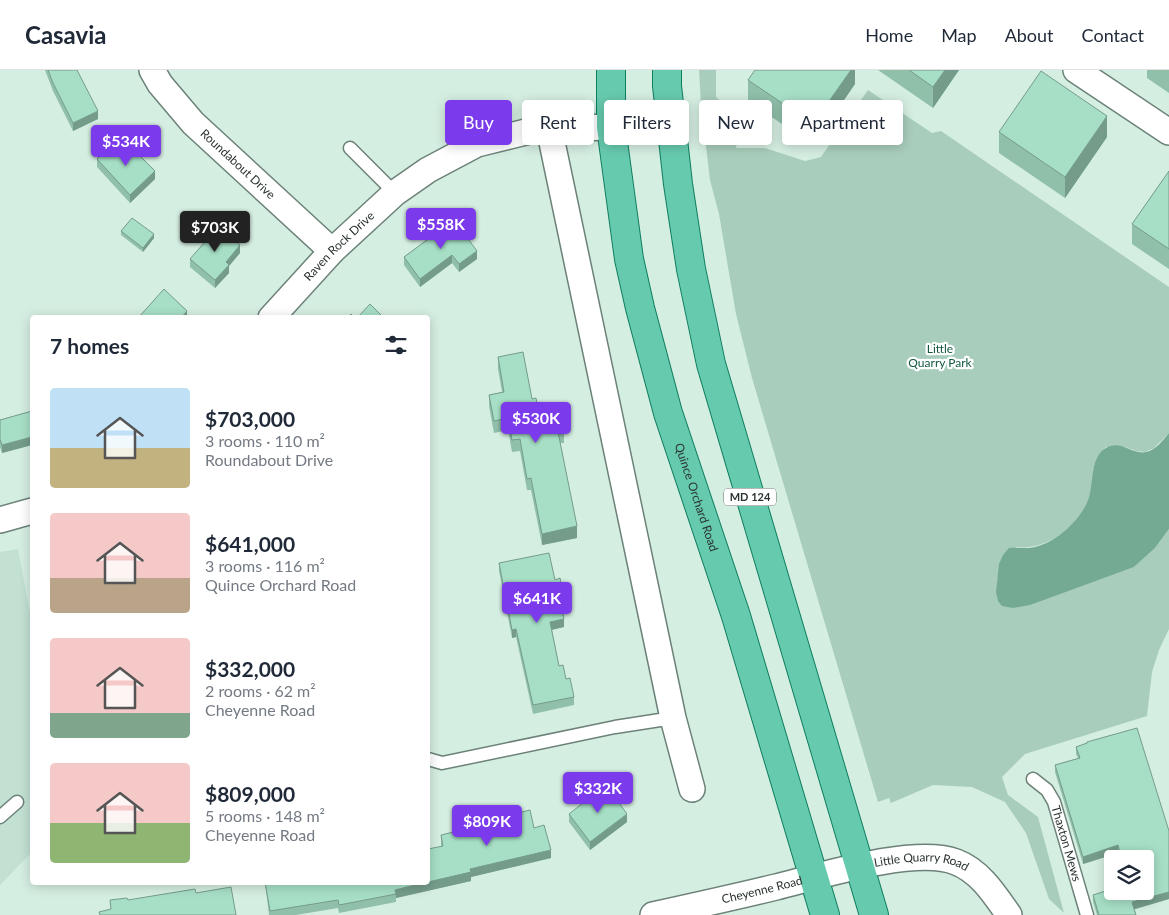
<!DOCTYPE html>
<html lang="en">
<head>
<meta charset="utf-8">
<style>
  body { margin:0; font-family:Lato,sans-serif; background:#f6f6f7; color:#1f2937; height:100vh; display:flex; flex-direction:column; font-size:19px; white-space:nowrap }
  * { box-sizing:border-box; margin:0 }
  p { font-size:16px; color:#747a83 }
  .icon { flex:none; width:28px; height:28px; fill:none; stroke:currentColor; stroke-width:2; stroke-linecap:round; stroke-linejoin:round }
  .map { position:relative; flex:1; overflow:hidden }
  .side { position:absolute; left:30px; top:245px; width:400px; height:570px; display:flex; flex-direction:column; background:#fff; border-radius:5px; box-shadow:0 2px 12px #0003 }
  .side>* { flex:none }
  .top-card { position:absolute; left:445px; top:30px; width:475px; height:45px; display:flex; gap:10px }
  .buttons { position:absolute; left:1104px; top:780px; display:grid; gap:10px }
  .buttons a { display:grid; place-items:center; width:50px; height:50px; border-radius:5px; background:#fff; box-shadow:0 2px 12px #0003; font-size:25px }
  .price { position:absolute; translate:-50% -42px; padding:0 11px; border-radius:5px; background:#7c3aed; color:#fff; font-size:16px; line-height:32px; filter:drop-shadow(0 1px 2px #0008) }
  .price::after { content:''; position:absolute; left:50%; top:30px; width:15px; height:11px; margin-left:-8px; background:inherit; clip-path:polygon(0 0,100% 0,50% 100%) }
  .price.selected { background:#222; color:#fff }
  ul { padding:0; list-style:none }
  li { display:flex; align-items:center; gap:15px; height:125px; padding:0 20px }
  li span { display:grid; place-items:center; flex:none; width:140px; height:100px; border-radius:5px; color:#555 }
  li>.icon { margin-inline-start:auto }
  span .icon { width:60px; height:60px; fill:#fffc; stroke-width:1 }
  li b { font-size:21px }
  h2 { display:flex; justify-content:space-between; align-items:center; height:60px; padding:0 20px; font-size:21px }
  .pill { padding:0 18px; border-radius:5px; background:#fff; box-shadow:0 2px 12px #0003; font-size:18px; line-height:45px }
  .pill.selected { background:#7c3aed; color:#fff }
  header { display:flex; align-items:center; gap:30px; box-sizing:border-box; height:70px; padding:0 25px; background:#fff; border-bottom:1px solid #e0e1e3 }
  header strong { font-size:24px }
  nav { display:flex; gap:28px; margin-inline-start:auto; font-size:18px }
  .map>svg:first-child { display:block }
  .built { fill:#c2e1d3 }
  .green { fill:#a9cdbc }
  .water { fill:#74aa93 }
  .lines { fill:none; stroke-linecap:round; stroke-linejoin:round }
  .service-casing { stroke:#6c8278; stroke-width:15 }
  .minor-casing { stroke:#6c8278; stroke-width:28 }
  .primary-casing { stroke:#0f7e5f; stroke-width:30 }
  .service { stroke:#fff; stroke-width:12 }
  .minor { stroke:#fff; stroke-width:25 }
  .primary { stroke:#66caaf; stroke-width:28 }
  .wall { fill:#90c0aa }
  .shaded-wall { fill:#759c8b }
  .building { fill:#a7dfc6; stroke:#759c8b }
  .labels { text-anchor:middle; stroke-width:4.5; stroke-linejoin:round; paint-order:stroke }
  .shield { fill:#fff; stroke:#6a706d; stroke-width:1 }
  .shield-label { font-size:11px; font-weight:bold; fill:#2a332f }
  .street-label { font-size:12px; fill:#2a332f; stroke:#fff }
  .park-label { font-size:12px; fill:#125740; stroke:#fff }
</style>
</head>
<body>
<header>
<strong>Casavia</strong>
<nav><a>Home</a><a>Map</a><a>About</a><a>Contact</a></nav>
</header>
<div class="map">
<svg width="1169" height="845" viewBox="0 0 1169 845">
  <rect width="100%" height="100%" fill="#d5eee2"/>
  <!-- built -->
  <path class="built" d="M18,479L32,553V782L0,815V482Z"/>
  <!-- green -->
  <path class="green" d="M699,0H716V27L741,47L736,78H765L805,91L821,87L868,20L932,63L941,61L1169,217V363L1154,378L1145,382L1136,381L1125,377H1106C1088,394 1096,407 1089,428C1080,456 1046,481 1016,477L997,509L998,531L1074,518L1134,497L1155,478L1169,459V559L1159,580L1152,602L1147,646L1025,684L1002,707L1008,725L1038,747L1064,843L1049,829L1026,763L1005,732L972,717L933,715L891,733L889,728L878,732L752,308L736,244L719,144L710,110L701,34Z"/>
  <!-- water -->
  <path class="water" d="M1169,363V459L1155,478L1134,497L1030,535L1013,538L1002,536L998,531L996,522L999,494L1003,485L1009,478C1018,477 1027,479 1035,477C1057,472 1083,448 1089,427C1094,411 1090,387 1106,378C1120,369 1132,385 1146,382C1156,380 1163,370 1169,363Z"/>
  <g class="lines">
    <!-- service casing -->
    <g class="service-casing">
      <g id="service">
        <path d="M350,78L395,123"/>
        <path d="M428,689L442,693L615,657L673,648"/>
        <path id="s1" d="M1033,709L1047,720L1054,732L1087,845"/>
        <path d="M0,747L17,732"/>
      </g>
    </g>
    <!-- minor casing -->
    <g class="minor-casing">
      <g id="minor">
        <path id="s2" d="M152,0L160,14L193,53L332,181"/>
        <path d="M1076,0L1169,62"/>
        <path d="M549,58L673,648L692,719"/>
        <path id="s3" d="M271,248L332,181L395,123L428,100L477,74L538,59L611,57"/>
        <path d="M0,450L32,441"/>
        <path id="s4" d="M653,845C694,836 735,827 776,817C820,806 915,776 956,792C980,801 995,825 1009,845"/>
      </g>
    </g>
    <!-- primary casing -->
    <g class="primary-casing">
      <g id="primary">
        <path id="s5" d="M611,0V57L629,189L640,238L668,343L736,546L825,845"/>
        <path d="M667,0V16L678,114L691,199L711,294L874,845"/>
      </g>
    </g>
    <!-- service -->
    <use href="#service" class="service"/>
    <!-- minor -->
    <use href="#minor" class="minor"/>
    <!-- primary -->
    <use href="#primary" class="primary"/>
  </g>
  <!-- wall -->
  <path class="wall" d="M45,0H77L98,49L73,61L53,21Z
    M855,0V14L813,75L748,31V10Z
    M878,0H959L933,38Z
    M1147,0H1169V23L1147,8Z
    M999,62L1107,67L1065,128L999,83Z
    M130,84L155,109L130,133L97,97V89Z
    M1169,101V199L1132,174V154Z
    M454,150L477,189L459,202L452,193L420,217L404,195V187Z
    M121,161L154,168L143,182L121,165Z
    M240,183L229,196V203L215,218L190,197V189Z
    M498,287L532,329L538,340L564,361V373H560L577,468L542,475L531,420H527L520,381L512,382L508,360L494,363L489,336V325L502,322L498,299Z
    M32,341V375L2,383L0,377V350Z
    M499,493L555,510L565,542L562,543L564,557L552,560L559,596L566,609L574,627V635L533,644L516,567L512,568L499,501Z
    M1087,672L1169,761V829L1134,839L1136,845H1097L1093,832V825L1145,821V789H1120L1118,783L1083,794L1055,702V695L1078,688L1076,684V677L1087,673Z
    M569,744L627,752L590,780L569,752Z
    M510,745L534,758L551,788L471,807V811L396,828V832L339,843L338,838L296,845H269L265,812H428L441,776V765H463L511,753Z"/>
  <!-- shaded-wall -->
  <path class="shaded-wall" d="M851,0H855V14L813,75V54Z
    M945,0H959L933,38V17Z
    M98,41V49L73,61V53Z
    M1107,46V67L1065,128V107Z
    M155,101V109L130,133V125Z
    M154,164V168L143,182V178Z
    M240,175V183L229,196V203L215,218V210L226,192Z
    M477,181V189L459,202V194Z
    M452,185V193L420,217V209Z
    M187,241V248H181Z
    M32,367V375L2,383V375Z
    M577,456V468L542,475V464Z
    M565,534V542L561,543V535Z
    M564,549V557L550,560V552Z
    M516,559V567L512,568V560Z
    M627,744V752L590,780V772Z
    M1118,775V783L1083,794V787Z
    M551,780V788L471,807V811L396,828L395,820L470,799Z
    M1169,822V829L1132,840V832Z"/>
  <!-- building -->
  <path class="building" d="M48,0H77L98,41L73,53L53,13Z
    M755,0H851L813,54L748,10Z
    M909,0H945L933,17Z
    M1041,1L1107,46L1065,107L999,62Z
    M117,70L130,84L132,82L136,87L139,85L155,101L130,125L97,89Z
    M1169,101V179L1132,154Z
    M132,148L154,164L143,178L121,161Z
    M454,150L477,181L459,194L452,185L420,209L404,187Z
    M218,157L240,175L226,192L229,195L215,210L190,189Z
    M164,219L187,241L181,248H138Z
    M370,234L384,248H357Z
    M351,244L355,248H348Z
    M523,282L532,329L536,328L538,340L559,337L564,361L558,362L577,456L542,464L531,408L527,409L520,369L512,370L508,348L494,351L489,325L504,322L498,287Z
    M32,341V367L2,375L0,369V350Z
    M549,483L555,510L560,508L565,534L561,535L564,549L550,552L559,596L563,595L566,609L570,608L574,627L533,635L516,559L512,560L499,493Z
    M1137,658L1169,761V822L1132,832L1136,845H1099L1093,825L1112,819V821H1145V789H1122L1118,775L1083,787L1055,695L1080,688L1076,677L1087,673V672Z
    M606,715L627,744L590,772L569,744Z
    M530,740L534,758L544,755L551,780L470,799L471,802L428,812V779L443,776L441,765L462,760L463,765L512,753L510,745Z
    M265,812H427L395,820L396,824L339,835L338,830L270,841Z
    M231,817L236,845H100L99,842L111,839L110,830L127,828L128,830L195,819L196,823Z"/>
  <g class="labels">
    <!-- shield labels -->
    <rect class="shield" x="724" y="418.5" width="52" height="17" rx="4"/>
    <g class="shield-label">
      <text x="750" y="431">MD 124</text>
    </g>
    <!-- street labels -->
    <g class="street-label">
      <text dy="4" stroke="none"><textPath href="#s2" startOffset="128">Roundabout Drive</textPath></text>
      <text dy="4" stroke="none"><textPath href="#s3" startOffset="99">Raven Rock Drive</textPath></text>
      <text dy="4" stroke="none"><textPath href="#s5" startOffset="438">Quince Orchard Road</textPath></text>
      <text dy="4" stroke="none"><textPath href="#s1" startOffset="75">Thaxton Mews</textPath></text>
      <text dy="4" stroke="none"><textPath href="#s4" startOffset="275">Little Quarry Road</textPath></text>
      <text dy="4" stroke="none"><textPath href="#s4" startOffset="112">Cheyenne Road</textPath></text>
    </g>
    <!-- park labels -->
    <g class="park-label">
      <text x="940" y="283">Little<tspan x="940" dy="14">Quarry Park</tspan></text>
    </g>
  </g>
</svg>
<div class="buttons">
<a><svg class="icon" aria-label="layers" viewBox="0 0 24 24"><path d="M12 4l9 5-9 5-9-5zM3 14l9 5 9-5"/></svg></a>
</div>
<b class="price" style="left:126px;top:97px">$534K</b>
<b class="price" style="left:441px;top:180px">$558K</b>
<b class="price selected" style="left:215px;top:183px">$703K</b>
<b class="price" style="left:536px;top:374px">$530K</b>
<b class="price" style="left:537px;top:554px">$641K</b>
<b class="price" style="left:598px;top:744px">$332K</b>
<b class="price" style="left:487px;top:777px">$809K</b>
<div class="top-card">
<a class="pill selected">Buy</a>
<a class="pill">Rent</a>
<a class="pill">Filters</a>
<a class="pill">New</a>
<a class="pill">Apartment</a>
</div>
<section class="side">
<h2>7 homes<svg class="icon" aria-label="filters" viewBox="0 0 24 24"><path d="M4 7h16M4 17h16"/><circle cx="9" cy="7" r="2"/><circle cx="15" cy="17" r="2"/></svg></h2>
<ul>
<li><span style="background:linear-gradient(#bfe0f5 60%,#c2b280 0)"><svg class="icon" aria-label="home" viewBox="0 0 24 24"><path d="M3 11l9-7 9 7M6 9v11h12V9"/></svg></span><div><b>$703,000</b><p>3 rooms · 110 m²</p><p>Roundabout Drive</p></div></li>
<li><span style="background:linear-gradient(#f6c9c9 65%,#b9a48a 0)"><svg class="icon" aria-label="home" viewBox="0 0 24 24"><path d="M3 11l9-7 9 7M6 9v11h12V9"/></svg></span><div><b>$641,000</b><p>3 rooms · 116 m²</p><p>Quince Orchard Road</p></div></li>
<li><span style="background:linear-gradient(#f6c9c9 75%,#7fa58c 0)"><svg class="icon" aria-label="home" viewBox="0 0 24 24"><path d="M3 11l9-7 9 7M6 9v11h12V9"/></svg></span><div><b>$332,000</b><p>2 rooms · 62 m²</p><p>Cheyenne Road</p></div></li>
<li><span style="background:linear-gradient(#f6c9c9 60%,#8fb573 0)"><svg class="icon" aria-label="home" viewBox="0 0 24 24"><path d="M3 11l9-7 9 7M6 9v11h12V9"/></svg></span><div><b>$809,000</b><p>5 rooms · 148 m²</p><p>Cheyenne Road</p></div></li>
</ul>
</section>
</div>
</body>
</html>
